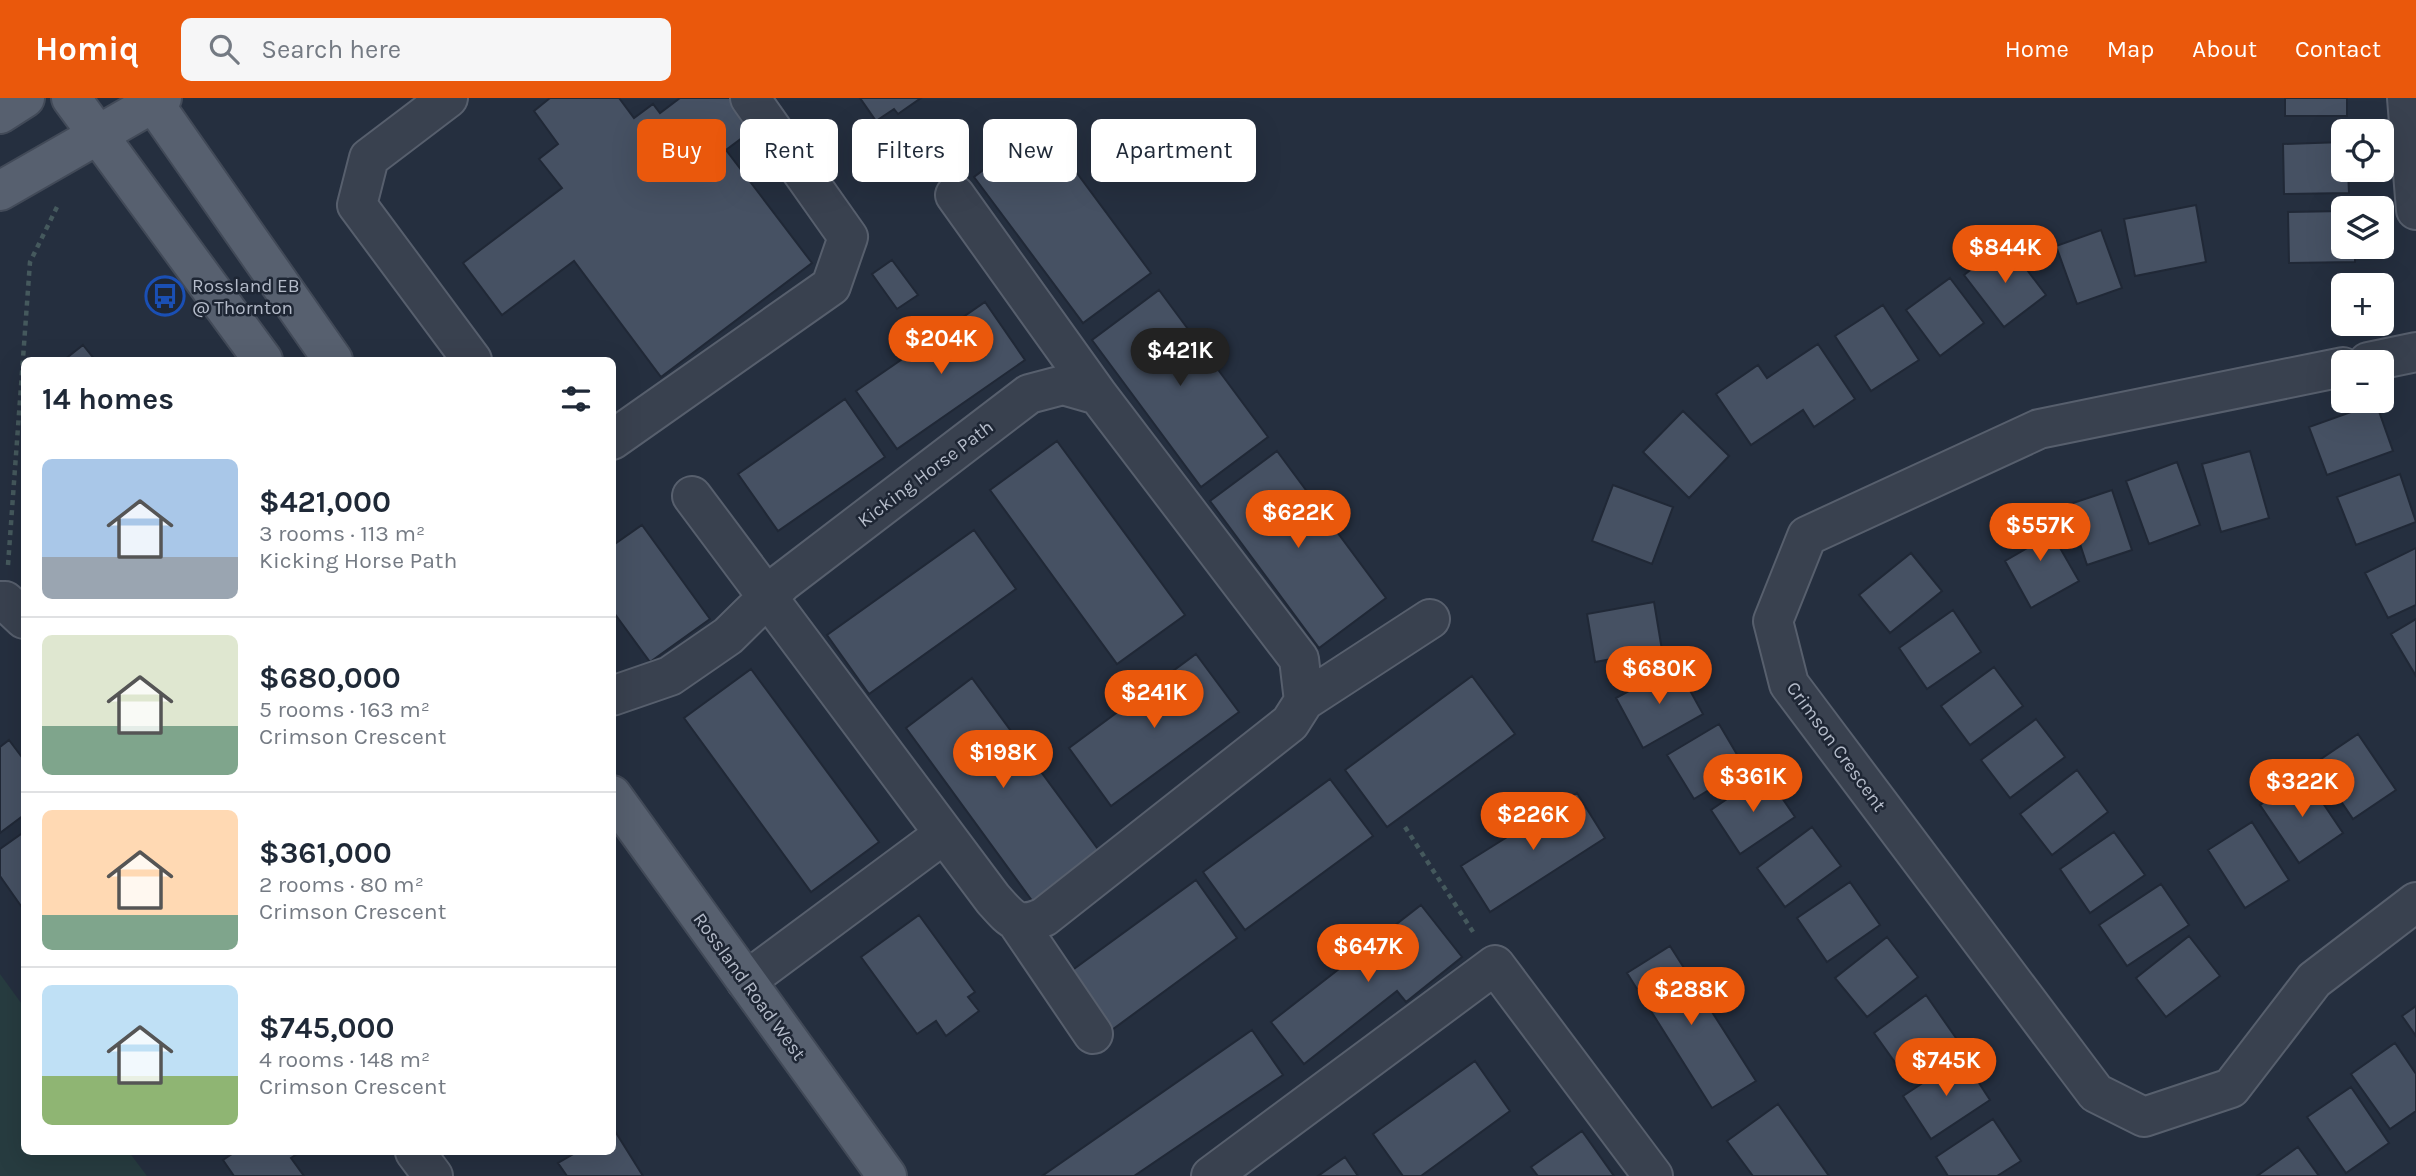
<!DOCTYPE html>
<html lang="en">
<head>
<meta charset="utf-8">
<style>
  body { margin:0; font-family:Karla,sans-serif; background:#f6f6f7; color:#1f2937; height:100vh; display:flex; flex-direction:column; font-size:26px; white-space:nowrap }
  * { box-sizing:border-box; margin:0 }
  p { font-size:23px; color:#747a83 }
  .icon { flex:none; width:38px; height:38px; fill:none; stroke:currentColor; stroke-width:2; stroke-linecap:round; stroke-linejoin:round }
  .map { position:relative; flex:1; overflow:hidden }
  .drawer { position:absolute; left:21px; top:259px; width:595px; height:798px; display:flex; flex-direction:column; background:#fff; border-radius:10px; box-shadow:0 7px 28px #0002 }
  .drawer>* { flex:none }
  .top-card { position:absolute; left:637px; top:21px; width:665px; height:63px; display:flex; gap:14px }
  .buttons { position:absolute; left:2331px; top:21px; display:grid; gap:14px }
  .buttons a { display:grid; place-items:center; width:63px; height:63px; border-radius:10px; background:#fff; box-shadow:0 7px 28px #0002; font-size:35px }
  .price { position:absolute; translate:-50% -60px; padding:0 16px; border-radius:24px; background:#ea580c; color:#fff; font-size:23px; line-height:46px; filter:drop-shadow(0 2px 4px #0008) }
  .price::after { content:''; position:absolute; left:50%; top:42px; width:21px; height:16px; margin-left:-10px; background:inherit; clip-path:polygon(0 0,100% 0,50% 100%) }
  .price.active { background:#222; color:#fff }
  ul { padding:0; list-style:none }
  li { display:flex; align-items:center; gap:21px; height:175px; padding:0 21px }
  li+li { border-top:2px solid #e0e1e3 }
  li span { display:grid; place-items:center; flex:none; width:196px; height:140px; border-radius:10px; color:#555 }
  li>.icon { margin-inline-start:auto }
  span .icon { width:84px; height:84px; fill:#fffc; stroke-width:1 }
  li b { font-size:30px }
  h2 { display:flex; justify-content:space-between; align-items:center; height:84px; padding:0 21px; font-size:30px }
  .chip { padding:0 24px; border-radius:10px; background:#fff; box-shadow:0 7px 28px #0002; font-size:24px; line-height:63px }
  .chip.active { background:#ea580c; color:#fff }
  header { display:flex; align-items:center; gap:42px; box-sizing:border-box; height:98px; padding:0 35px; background:#ea580c; color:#fff }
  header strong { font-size:33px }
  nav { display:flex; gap:38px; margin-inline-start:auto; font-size:24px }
  .search { width:490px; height:63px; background:#f6f6f7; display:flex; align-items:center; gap:18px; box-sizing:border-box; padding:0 24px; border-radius:10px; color:#747a83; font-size:26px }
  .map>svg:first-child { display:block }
  .green { fill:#273c40 }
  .building { fill:#465163; stroke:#202836; stroke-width:2 }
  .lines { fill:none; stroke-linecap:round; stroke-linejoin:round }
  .minor-casing { stroke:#575f6d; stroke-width:42 }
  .major-casing { stroke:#424a58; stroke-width:42 }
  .path { stroke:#45595d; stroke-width:4.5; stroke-dasharray:5 5; stroke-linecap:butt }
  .minor { stroke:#39414f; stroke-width:38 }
  .major { stroke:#57606f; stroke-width:38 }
  .labels { text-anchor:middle; stroke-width:5; stroke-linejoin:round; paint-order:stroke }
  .poi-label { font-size:19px; fill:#b5bcca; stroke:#1e2634; text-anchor:start }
  .street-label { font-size:19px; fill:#b5bcca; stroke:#1e2634 }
</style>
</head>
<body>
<header>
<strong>Homiq</strong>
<div class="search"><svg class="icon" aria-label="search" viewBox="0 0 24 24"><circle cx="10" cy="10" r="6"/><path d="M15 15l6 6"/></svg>Search here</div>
<nav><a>Home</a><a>Map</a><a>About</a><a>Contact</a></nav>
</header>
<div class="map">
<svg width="2416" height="1078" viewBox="0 0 2416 1078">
  <rect width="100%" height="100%" fill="#252f3f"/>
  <!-- green -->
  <path class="green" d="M0,876L24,909V1054H129L147,1078H0Z"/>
  <!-- building -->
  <path class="building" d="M550,0H619L634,20L653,6L660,15L680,0H737L758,28L726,52L812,165L661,279L574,163L502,217L463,165L562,90L539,61L558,46L534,13Z
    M860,0H921L898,16L894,11L876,23Z
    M2285,0H2347V18H2285Z
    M1042,28L1151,175L1083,225L974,79Z
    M2343,44V72H2348L2349,95L2284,96L2283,46Z
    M2196,107L2206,164L2135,178L2124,121Z
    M2343,113V149H2355V164L2289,165L2288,114Z
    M2101,132L2122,190L2077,206L2056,148Z
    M2006,144L2046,197L2004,229L1964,177Z
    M892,162L918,197L897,211L872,176Z
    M1950,180L1984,225L1940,258L1906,212Z
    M1159,192L1268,339L1201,389L1092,242Z
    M985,204L1025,262L897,351L856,293Z
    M1883,207L1919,262L1871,293L1835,238Z
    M1818,246L1855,301L1814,329L1803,312L1751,347L1716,296L1758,267L1767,280Z
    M83,247L95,262H64Z
    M845,301L885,359L778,433L738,376Z
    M2376,305L2393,353L2327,377L2309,329Z
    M1683,313L1729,358L1689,400L1643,354Z
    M1057,343L1185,517L1117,566L990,392Z
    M1277,353L1386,500L1319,550L1210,403Z
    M2250,353L2269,420L2221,434L2202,366Z
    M2177,364L2200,427L2149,446L2126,383Z
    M2400,376L2416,424L2356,447L2337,399Z
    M1613,387L1673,409L1652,466L1592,443Z
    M2112,392L2132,452L2087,467L2067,407Z
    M2040,415L2079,483L2031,510L2005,463L2027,450L2016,429Z
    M642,427L710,521L650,564L612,512V448Z
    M974,432L1016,491L869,596L827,537Z
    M2416,450V507L2388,520L2365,475Z
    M1911,455L1942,493L1890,535L1859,497Z
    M1654,504L1662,552L1595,564L1587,516Z
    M1953,512L1981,554L1927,591L1899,550Z
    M2416,521V578L2391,536Z
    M1196,556L1239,614L1111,708L1069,650Z
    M1676,567L1703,616L1643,650L1616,600Z
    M1994,569L2023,608L1970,647L1941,608Z
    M751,571L879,744L811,794L684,620Z
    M1472,578L1515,636L1387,729L1345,672Z
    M972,580L1100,754L1033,804L906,630Z
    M2036,621L2065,659L2010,700L1981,662Z
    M1719,626L1745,670L1694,701L1667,657Z
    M2358,636L2396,692L2353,721L2315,665Z
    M9,642L24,662V717L0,735V649Z
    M2077,672L2108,714L2052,757L2020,716Z
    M1765,675L1795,719L1740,756L1711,712Z
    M2304,677L2343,735L2299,765L2260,707Z
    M1330,681L1373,738L1245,832L1203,774Z
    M1577,695L1605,740L1490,814L1461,768Z
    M2252,724L2289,782L2245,810L2208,752Z
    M1812,729L1841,768L1785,809L1757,770Z
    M24,734V806L21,808L0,778V751Z
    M2114,734L2145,777L2090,815L2060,771Z
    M1196,782L1237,840L1105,937L1063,879Z
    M1850,784L1880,827L1827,864L1797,820Z
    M2161,786L2189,827L2127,868L2099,827Z
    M1421,807L1462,859L1406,904L1397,893L1304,966L1271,924Z
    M919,817L975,894L968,899L979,913L946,938L936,923L917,936L861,859Z
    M2189,838L2220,878L2166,919L2136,880Z
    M1887,839L1918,879L1867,919L1835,880Z
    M1670,848L1756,983L1712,1010L1627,875Z
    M1926,897L1956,940L1904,977L1874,935Z
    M2416,908V938L2402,918Z
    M1252,932L1283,977L1134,1078H1042Z
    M2395,945L2416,976V1013L2390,1031L2351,976Z
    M1962,959L1990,1002L1931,1041L1903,998Z
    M1475,963L1510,1013L1421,1078H1403L1373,1036Z
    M2351,989L2389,1045L2346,1075L2307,1019Z
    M1778,1006L1829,1078H1753L1727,1043Z
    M1993,1021L2021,1063L1997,1078H1948L1936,1059Z
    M613,1030L643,1078H567L558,1065L577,1054H612Z
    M1582,1033L1614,1078H1538L1531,1069Z
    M2298,1049L2319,1078H2257Z
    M235,1054H300L291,1060L304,1078H234L223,1062Z
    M1345,1059L1358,1078H1318Z"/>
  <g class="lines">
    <!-- minor casing -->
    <g class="minor-casing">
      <path id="minor" d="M448,0L369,60L357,107L472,262
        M2407,0L2416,112
        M955,97L1098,297
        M2368,264L2416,254
        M2343,269L2039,331L1807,438L1773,523L1789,586L2096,995L2144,1019L2231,990L2314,882L2416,804
        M612,342L831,188L848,139L750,0
        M0,503H5L24,521
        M612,598L670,578L728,538L783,484L1029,296L1063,287L1098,297L1299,561L1304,603L1290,625L1044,819C1017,831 1011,821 993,801L692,398
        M1304,603L1430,521
        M1017,824L1093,936
        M746,883L944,736
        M415,1054L433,1078
        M1211,1078L1495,867L1653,1078"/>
    </g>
    <!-- major casing -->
    <g class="major-casing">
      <path id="major" d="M71,0L263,262
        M150,0L333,262
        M0,16L25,0
        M0,93L162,0
        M612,697L887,1078"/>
    </g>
    <!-- path -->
    <path class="path" d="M8,467L30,164L58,107
      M1405,729L1475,837"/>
    <!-- minor -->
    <use href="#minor" class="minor"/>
    <!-- major -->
    <use href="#major" class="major"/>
  </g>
  <!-- icons -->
  <defs>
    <g id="bus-ring" transform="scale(2.0125)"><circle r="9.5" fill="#1e2634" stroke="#1a4fb4" stroke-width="1.5"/><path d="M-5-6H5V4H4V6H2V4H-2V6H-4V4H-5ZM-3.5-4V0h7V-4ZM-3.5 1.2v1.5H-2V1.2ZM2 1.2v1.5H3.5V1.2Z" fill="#1a4fb4"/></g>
  </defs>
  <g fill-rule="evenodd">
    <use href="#bus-ring" x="165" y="198"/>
  </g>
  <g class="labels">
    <!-- poi labels -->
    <g class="poi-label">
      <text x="192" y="194">Rossland EB<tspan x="192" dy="22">@ Thornton</tspan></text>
    </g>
    <!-- street labels -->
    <g class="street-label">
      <text transform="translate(925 375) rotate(-37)" y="7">Kicking Horse Path</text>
      <text transform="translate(1837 648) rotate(54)" y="7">Crimson Crescent</text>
      <text transform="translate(750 888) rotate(54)" y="7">Rossland Road West</text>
    </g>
  </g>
</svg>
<div class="buttons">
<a><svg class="icon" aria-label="locate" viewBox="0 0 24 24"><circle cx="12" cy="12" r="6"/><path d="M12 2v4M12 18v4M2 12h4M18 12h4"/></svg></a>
<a><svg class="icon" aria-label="layers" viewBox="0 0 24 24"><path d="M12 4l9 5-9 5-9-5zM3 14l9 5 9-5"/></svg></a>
<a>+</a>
<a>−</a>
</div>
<b class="price" style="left:2005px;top:187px">$844K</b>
<b class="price" style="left:941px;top:278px">$204K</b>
<b class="price active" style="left:1180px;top:290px">$421K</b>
<b class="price" style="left:1298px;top:452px">$622K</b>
<b class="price" style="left:2040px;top:465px">$557K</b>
<b class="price" style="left:1659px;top:608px">$680K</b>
<b class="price" style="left:1154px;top:632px">$241K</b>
<b class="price" style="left:1003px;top:692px">$198K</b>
<b class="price" style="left:1753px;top:716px">$361K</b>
<b class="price" style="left:2302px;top:721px">$322K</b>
<b class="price" style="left:1533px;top:754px">$226K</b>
<b class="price" style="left:1368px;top:886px">$647K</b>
<b class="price" style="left:1691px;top:929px">$288K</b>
<b class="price" style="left:1946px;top:1000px">$745K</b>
<div class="top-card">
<a class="chip active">Buy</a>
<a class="chip">Rent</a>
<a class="chip">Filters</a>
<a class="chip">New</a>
<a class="chip">Apartment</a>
</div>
<section class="drawer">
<h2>14 homes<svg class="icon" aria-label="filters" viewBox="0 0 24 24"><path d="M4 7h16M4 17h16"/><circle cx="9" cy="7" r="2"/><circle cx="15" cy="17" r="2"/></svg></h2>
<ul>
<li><span style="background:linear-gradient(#a9c7e8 70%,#9aa5b1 0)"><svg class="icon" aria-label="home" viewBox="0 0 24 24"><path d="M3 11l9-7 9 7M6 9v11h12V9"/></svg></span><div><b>$421,000</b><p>3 rooms · 113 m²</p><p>Kicking Horse Path</p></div></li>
<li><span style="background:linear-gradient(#dfe7d0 65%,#7fa58c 0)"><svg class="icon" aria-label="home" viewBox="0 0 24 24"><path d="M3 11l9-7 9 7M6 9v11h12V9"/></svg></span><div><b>$680,000</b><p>5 rooms · 163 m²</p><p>Crimson Crescent</p></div></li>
<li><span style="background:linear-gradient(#ffd9b3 75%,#7fa58c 0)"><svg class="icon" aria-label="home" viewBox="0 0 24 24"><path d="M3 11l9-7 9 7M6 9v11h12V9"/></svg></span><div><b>$361,000</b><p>2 rooms · 80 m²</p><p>Crimson Crescent</p></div></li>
<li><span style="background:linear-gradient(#bfe0f5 65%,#8fb573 0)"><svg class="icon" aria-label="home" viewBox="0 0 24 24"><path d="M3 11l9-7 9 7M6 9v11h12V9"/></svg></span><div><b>$745,000</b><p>4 rooms · 148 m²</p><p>Crimson Crescent</p></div></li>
</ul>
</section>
</div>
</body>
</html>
